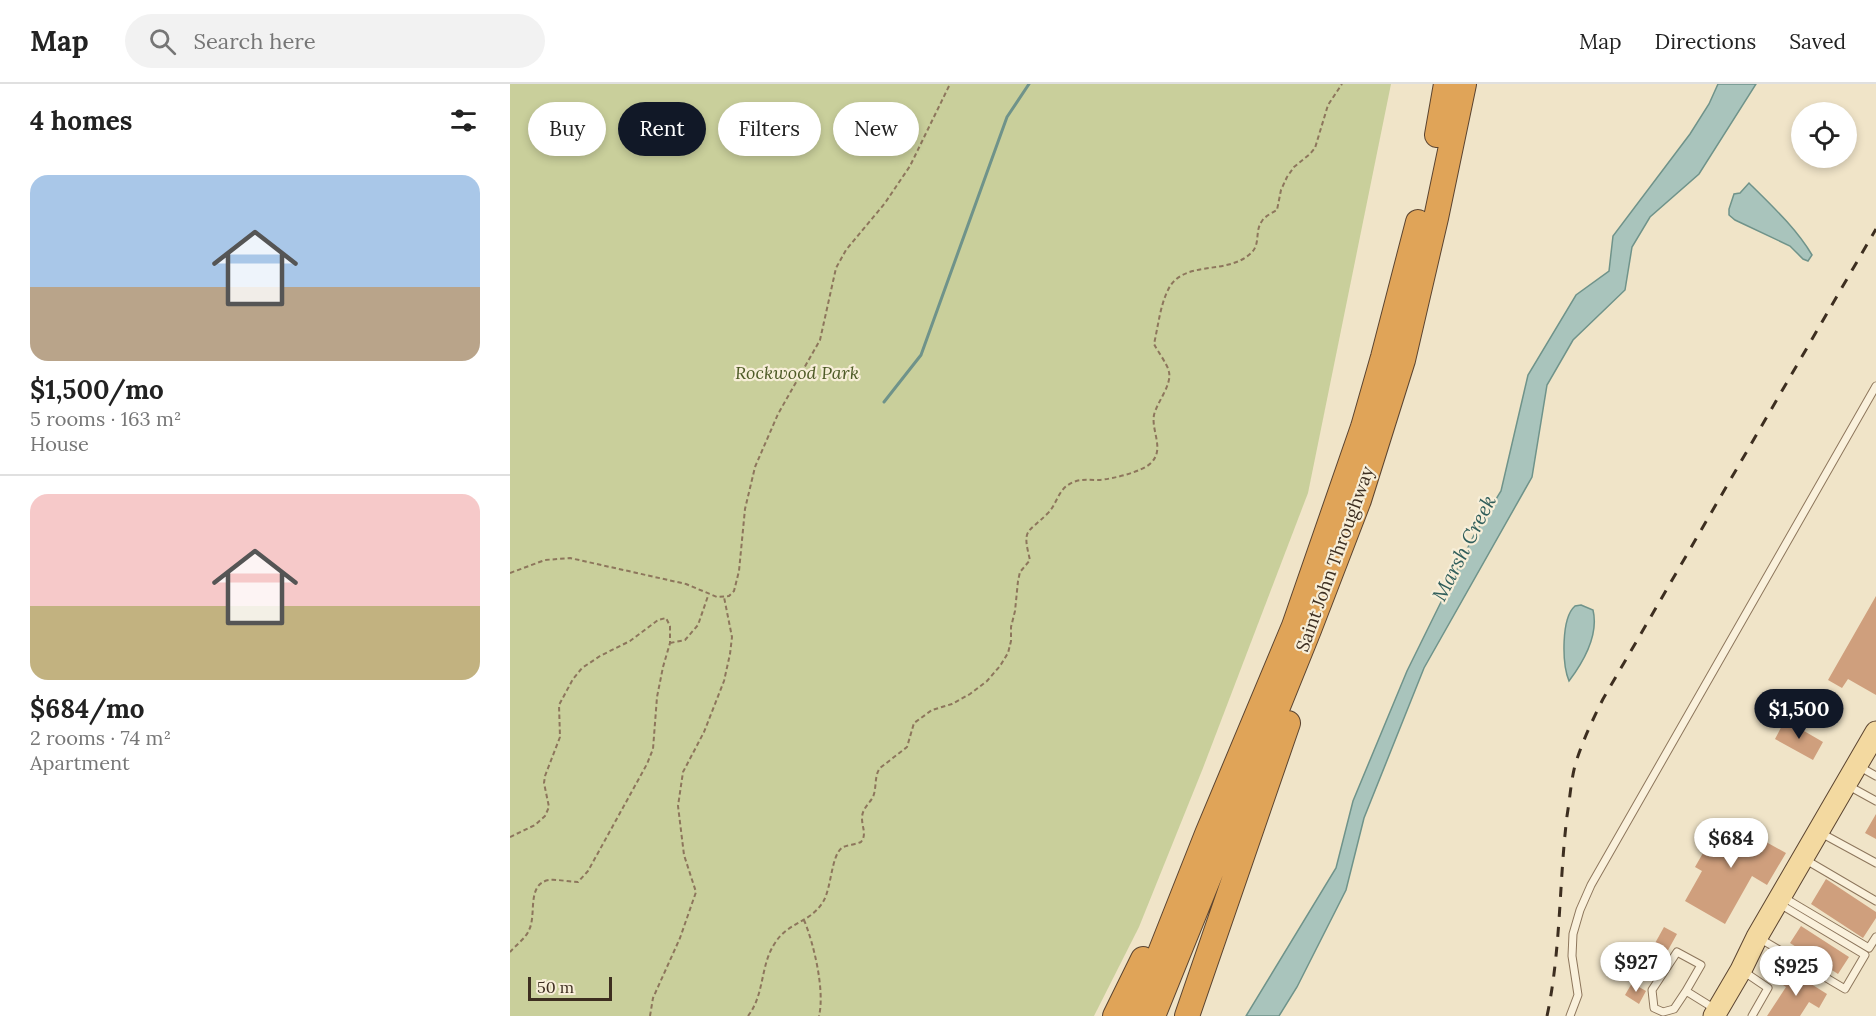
<!DOCTYPE html>
<html lang="en">
<head>
<meta charset="utf-8">
<style>
  body { margin:0; font-family:Lora,serif; background:#f2f2f2; color:#222; height:100vh; display:flex; flex-direction:column; font-size:22px; white-space:nowrap }
  * { box-sizing:border-box; margin:0 }
  p { font-size:20px; color:#767676 }
  .icon { flex:none; width:33px; height:33px; fill:none; stroke:currentColor; stroke-width:2; stroke-linecap:round; stroke-linejoin:round }
  .map { position:relative; flex:1; overflow:hidden }
  .drawer { display:flex; flex-direction:column; background:#fff; width:510px }
  .drawer>* { flex:none }
  .top-card { position:absolute; left:18px; top:18px; width:570px; height:54px; display:flex; gap:12px }
  .controls { position:absolute; left:1281px; top:18px; display:grid; gap:12px }
  .controls a { display:grid; place-items:center; width:66px; height:66px; border-radius:50%; background:#fff; box-shadow:0 3px 9px #0003; font-size:30px }
  .scale { position:absolute; left:18px; bottom:15px; width:84px; box-sizing:border-box; padding-left:6px; border:3px solid #3d2e20; border-top:0; font-size:16px; line-height:21px; white-space:nowrap; color:#3d2e20; -webkit-text-stroke:4px #f7eed8; paint-order:stroke }
  .price { position:absolute; translate:-50% -51px; padding:0 14px; border-radius:21px; background:#fff; color:#222; font-size:20px; line-height:39px; filter:drop-shadow(0 2px 3px #0008) }
  .price::after { content:''; position:absolute; left:50%; top:36px; width:18px; height:14px; margin-left:-9px; background:inherit; clip-path:polygon(0 0,100% 0,50% 100%) }
  .price.current { background:#111827; color:#fff }
  ul { padding:0; list-style:none }
  li { display:grid; align-content:center; gap:12px; height:318px; padding:0 30px }
  li+li { border-top:2px solid #e0e0e0 }
  li span { display:grid; place-items:center; height:186px; border-radius:18px; color:#555 }
  li>.icon { margin-inline-start:auto }
  span .icon { width:108px; height:108px; fill:#fffc; stroke-width:1 }
  li b { font-size:26px }
  h2 { display:flex; justify-content:space-between; align-items:center; height:72px; padding:0 30px; font-size:26px }
  .pill { padding:0 21px; border-radius:27px; background:#fff; box-shadow:0 3px 9px #0003; font-size:21px; line-height:54px }
  .pill.current { background:#111827; color:#fff }
  header { display:flex; align-items:center; gap:36px; box-sizing:border-box; height:84px; padding:0 30px; background:#fff; border-bottom:2px solid #e0e0e0 }
  header strong { font-size:28px }
  nav { display:flex; gap:33px; margin-inline-start:auto; font-size:21px }
  .search { width:420px; height:54px; background:#f2f2f2; display:flex; align-items:center; gap:15px; box-sizing:border-box; padding:0 21px; border-radius:33px; color:#767676; font-size:22px }
  main { display:flex; flex:1; min-height:0 }
  .map>svg:first-child { display:block }
  .green { fill:#c9cf9b }
  .water { fill:#a9c4bc; stroke:#6f938a; stroke-width:1.5 }
  .lines { fill:none; stroke-linecap:round; stroke-linejoin:round }
  .stream { stroke:#6f938a; stroke-width:3 }
  .building { fill:#cf9f7d }
  .lane-casing { stroke:#8d765c; stroke-width:9 }
  .primary-casing { stroke:#5b4430; stroke-width:23 }
  .highway-casing { stroke:#5b4430; stroke-width:26 }
  .path { stroke:#8d765c; stroke-width:2; stroke-dasharray:4.5 3; stroke-linecap:butt }
  .lane { stroke:#faf1dc; stroke-width:7 }
  .primary { stroke:#f3d9a0; stroke-width:21 }
  .highway { stroke:#e0a458; stroke-width:24 }
  .rail { stroke:#3d2e20; stroke-width:3; stroke-dasharray:10 10; stroke-linecap:butt }
  .labels { text-anchor:middle; stroke-width:4.5; stroke-linejoin:round; paint-order:stroke }
  .park-label { font-size:18px; font-style:italic; fill:#4d5a26; stroke:#f7eed8 }
  .street-label { font-size:18px; fill:#3d2e20; stroke:#f7eed8 }
  .water-label { font-size:20px; font-style:italic; fill:#2f5d5a; stroke:#f7eed8 }
</style>
</head>
<body>
<header>
<strong>Map</strong>
<div class="search"><svg class="icon" aria-label="search" viewBox="0 0 24 24"><circle cx="10" cy="10" r="6"/><path d="M15 15l6 6"/></svg>Search here</div>
<nav><a>Map</a><a>Directions</a><a>Saved</a></nav>
</header>
<main>
<section class="drawer">
<h2>4 homes<svg class="icon" aria-label="filters" viewBox="0 0 24 24"><path d="M4 7h16M4 17h16"/><circle cx="9" cy="7" r="2"/><circle cx="15" cy="17" r="2"/></svg></h2>
<ul>
<li><span style="background:linear-gradient(#a9c7e8 60%,#b9a48a 0)"><svg class="icon" aria-label="home" viewBox="0 0 24 24"><path d="M3 11l9-7 9 7M6 9v11h12V9"/></svg></span><div><b>$1,500/mo</b><p>5 rooms · 163 m²</p><p>House</p></div></li>
<li><span style="background:linear-gradient(#f6c9c9 60%,#c2b280 0)"><svg class="icon" aria-label="home" viewBox="0 0 24 24"><path d="M3 11l9-7 9 7M6 9v11h12V9"/></svg></span><div><b>$684/mo</b><p>2 rooms · 74 m²</p><p>Apartment</p></div></li>
</ul>
</section>
<div class="map">
<svg width="1366" height="932" viewBox="0 0 1366 932">
  <rect width="100%" height="100%" fill="#f0e4c8"/>
  <!-- green -->
  <path class="green" d="M0,0H881L798,409L693,684L629,843L584,932H0Z"/>
  <!-- water -->
  <path class="water" d="M1208,0H1246L1189,90L1140,133L1122,163L1115,206L1063,256L1037,301L1022,393L914,584L854,734L836,806L787,903L769,932H736L826,784L843,717L897,587L964,451L991,407L1018,291L1066,211L1099,187L1103,152L1180,50L1199,20Z
    M1239,99C1261,121 1286,144 1302,171L1298,177L1293,175L1280,162L1225,136L1219,131V125L1224,110L1230,109Z
    M1071,521L1083,526C1089,551 1074,577 1059,597C1052,580 1051,534 1065,522Z"/>
  <g class="lines">
    <!-- stream -->
    <path class="stream" d="M374,318L411,271L497,33L519,0"/>
  </g>
  <!-- building -->
  <path class="building" d="M1366,512V611L1338,595L1332,604L1318,596Z
    M1275,636L1313,658L1303,676L1265,655Z
    M1366,730V755L1355,749Z
    M1213,734L1276,769L1257,801L1242,792L1215,840L1175,817L1192,787L1185,783Z
    M1316,795L1366,828V834L1353,854L1301,820Z
    M1291,842L1339,873L1328,890L1280,859Z
    M1154,843L1167,850L1157,868L1154,867L1138,896L1131,892L1147,863L1144,861Z
    M1279,886L1317,910L1309,924L1299,918L1290,932H1257L1276,903L1270,899Z
    M1122,899L1136,907L1129,920L1115,911Z"/>
  <g class="lines">
    <!-- lane casing -->
    <g class="lane-casing">
      <path id="lane" d="M1350,683L1366,692
        M1337,701L1366,717
        M1311,749L1366,779
        M1296,776L1366,817
        M1273,813L1359,864L1366,853
        M1249,854L1335,905L1355,871L1268,819
        M1233,887L1258,904L1242,932
        M1176,907L1164,925L1153,928L1144,924L1142,906L1167,868L1191,881L1176,907L1205,925
        M1060,932L1068,911L1062,872L1063,850L1070,826L1081,801L1366,302"/>
    </g>
    <!-- primary casing -->
    <g class="primary-casing">
      <path id="primary" d="M1204,932L1231,886L1247,853L1366,648"/>
    </g>
    <!-- highway casing -->
    <g class="highway-casing">
      <path id="highway" d="M927,51L936,0
        M605,932L633,875
        M625,932L697,750L784,542L853,343L873,273L908,138
        M643,932L799,546L849,416L893,276L926,134L954,0
        M677,932L778,639"/>
    </g>
    <!-- path -->
    <path class="path" d="M0,489L35,476L60,474L176,500L207,513L219,512L224,507L229,487L235,425L245,383L268,330L310,256L326,184L336,166L375,119L400,82L440,0
      M160,559L175,556L188,541L199,509
      M0,753L25,741L35,732L39,723L34,699L35,692L50,653L49,621L63,595L72,584L90,572L120,557L148,536L156,534L160,542V559L153,583L147,613L143,665L137,680L78,787L68,798C59,798 48,795 39,796C16,800 27,831 19,846C16,854 6,861 0,868
      M294,836C304,860 315,907 309,932
      M140,932L143,914L170,854L186,808L174,771L168,722L173,688L194,648L214,597L220,570L222,553L214,513
      M238,932C255,910 250,881 265,859C278,838 300,839 313,818C322,803 321,770 333,763C339,761 346,760 351,758C357,750 352,744 352,734C352,725 359,720 363,713C367,703 364,692 370,684L397,663L404,639L422,626L442,620L460,610L477,597L490,582L498,569L501,557V543L505,527L508,497L510,488L520,476C512,444 517,450 537,430C546,422 548,407 558,401C568,394 578,396 589,396C602,395 632,388 641,379C655,365 641,347 644,331C647,318 662,301 659,288C658,281 648,268 644,260C648,243 650,222 658,206C673,174 720,193 743,167C750,158 745,146 752,137C755,132 762,129 767,126L771,106L777,93L784,83L800,70L805,64L818,21L832,0"/>
    <!-- lane -->
    <use href="#lane" class="lane"/>
    <!-- primary -->
    <use href="#primary" class="primary"/>
    <!-- highway -->
    <use href="#highway" class="highway"/>
    <!-- rail -->
    <path class="rail" d="M1037,932C1051,866 1049,798 1057,732C1060,714 1061,695 1066,678C1073,656 1083,635 1093,615L1366,145"/>
  </g>
  <g class="labels">
    <!-- park labels -->
    <g class="park-label">
      <text x="287" y="295">Rockwood Park</text>
    </g>
    <!-- street labels -->
    <g class="street-label">
      <text transform="translate(825 475) rotate(-70)" y="6">Saint John Throughway</text>
    </g>
    <!-- water labels -->
    <g class="water-label">
      <text transform="translate(954 464) rotate(-63)" y="7">Marsh Creek</text>
    </g>
  </g>
</svg>
<div class="controls">
<a><svg class="icon" aria-label="locate" viewBox="0 0 24 24"><circle cx="12" cy="12" r="6"/><path d="M12 2v4M12 18v4M2 12h4M18 12h4"/></svg></a>
</div>
<div class="scale">50 m</div>
<b class="price current" style="left:1289px;top:656px">$1,500</b>
<b class="price" style="left:1221px;top:785px">$684</b>
<b class="price" style="left:1126px;top:909px">$927</b>
<b class="price" style="left:1286px;top:913px">$925</b>
<div class="top-card">
<a class="pill">Buy</a>
<a class="pill current">Rent</a>
<a class="pill">Filters</a>
<a class="pill">New</a>
</div>
</div>
</main>
</body>
</html>
